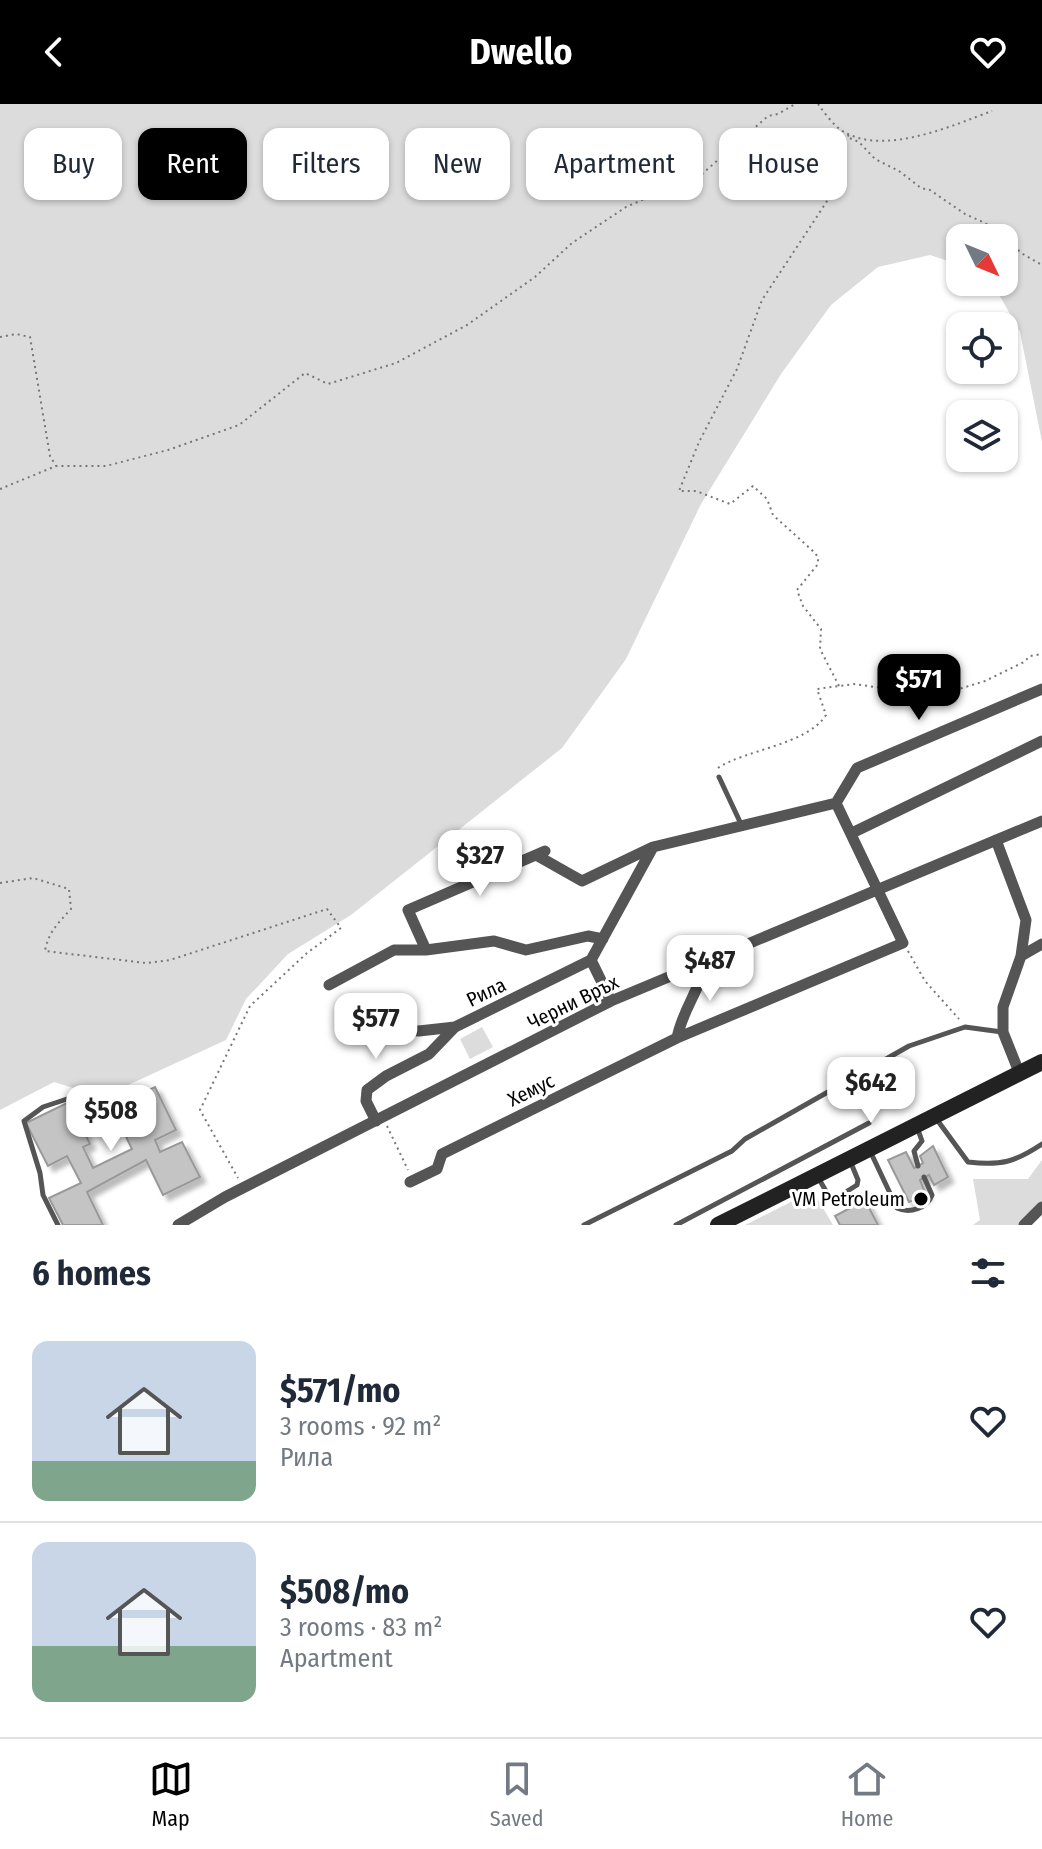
<!DOCTYPE html>
<html lang="en">
<head>
<meta charset="utf-8">
<style>
  body { margin:0; font-family:"Fira Sans Condensed",sans-serif; background:#f6f6f7; color:#1f2937; height:100vh; display:flex; flex-direction:column; font-size:30px; white-space:nowrap }
  * { box-sizing:border-box; margin:0 }
  p { font-size:26px; color:#747a83 }
  .icon { flex:none; width:44px; height:44px; fill:none; stroke:currentColor; stroke-width:2; stroke-linecap:round; stroke-linejoin:round }
  .map { position:relative; height:1121px; overflow:hidden }
  .sheet { display:flex; flex-direction:column; background:#fff; flex:1 }
  .sheet>* { flex:none }
  .banner { position:absolute; left:24px; top:24px; width:994px; height:72px; display:flex; gap:16px }
  .needle { width:52px; rotate:133deg }
  .buttons { position:absolute; left:946px; top:120px; display:grid; gap:16px }
  .buttons a { display:grid; place-items:center; width:72px; height:72px; border-radius:16px; background:#fff; box-shadow:0 2px 6px #0004; font-size:40px }
  .price { position:absolute; translate:-50% -68px; padding:0 18px; border-radius:16px; background:#fff; color:#222; font-size:26px; line-height:52px; filter:drop-shadow(0 2px 4px #0008) }
  .price::after { content:''; position:absolute; left:50%; top:48px; width:24px; height:18px; margin-left:-12px; background:inherit; clip-path:polygon(0 0,100% 0,50% 100%) }
  .price.selected { background:#000; color:#fff }
  ul { padding:0; list-style:none }
  li { display:flex; align-items:center; gap:24px; height:200px; padding:0 32px }
  li+li { border-top:2px solid #e0e1e3 }
  li span { display:grid; place-items:center; flex:none; width:224px; height:160px; border-radius:16px; color:#555 }
  li>.icon { margin-inline-start:auto }
  span .icon { width:96px; height:96px; fill:#fffc; stroke-width:1 }
  li b { font-size:34px }
  h2 { display:flex; justify-content:space-between; align-items:center; height:96px; padding:0 32px; font-size:34px }
  .tag { padding:0 28px; border-radius:16px; background:#fff; box-shadow:0 2px 6px #0004; font-size:28px; line-height:72px }
  .tag.selected { background:#000; color:#fff }
  header { display:flex; justify-content:space-between; align-items:center; height:104px; padding:0 32px; background:#000; color:#fff; font-size:36px; font-weight:700 }
  .tab-bar { display:flex; justify-content:space-around; align-items:center; height:112px; border-top:2px solid #e0e1e3; background:#fff; font-size:22px; color:#747a83 }
  .tab-bar a { display:grid; justify-items:center; gap:4px }
  .tab-bar .selected { color:#000 }
  .map>svg:first-child { display:block }
  .green { fill:#dcdcdc }
  .building { fill:#c4c4c4; stroke:#999; stroke-width:2; filter:url(#shadow) }
  .lines { fill:none; stroke-linecap:round; stroke-linejoin:round }
  .path { stroke:#777; stroke-width:2; stroke-dasharray:2 4; stroke-linecap:butt }
  .lane { stroke:#555; stroke-width:5 }
  .street { stroke:#555; stroke-width:11 }
  .secondary { stroke:#222; stroke-width:16 }
  .poi-dot { fill:#000; stroke:#fff; stroke-width:3 }
  .labels { text-anchor:middle; stroke-width:6; stroke-linejoin:round; paint-order:stroke }
  .street-label { font-size:20px; fill:#000; stroke:#fff }
  .poi-label { font-size:20px; fill:#000; stroke:#fff; text-anchor:end }
</style>
</head>
<body>
<header><svg class="icon" aria-label="back" viewBox="0 0 24 24"><path d="M15 5l-7 7 7 7"/></svg>Dwello<svg class="icon" aria-label="heart" viewBox="0 0 24 24"><path d="M12 20l-8-8c-3-5 5-10 8-4 3-6 11-1 8 4z"/></svg></header>
<div class="map">
<svg width="1042" height="1121" viewBox="0 0 1042 1121">
  <defs>
    <filter id="shadow"><feDropShadow dx="5.5" dy="5.5" stdDeviation="2" flood-color="#0004"/></filter>
  </defs>
  <rect width="100%" height="100%" fill="#fff"/>
  <!-- green -->
  <path class="green" d="M0,0H1042V338L1020,228L992,178H1004V134H960V161L930,151L878,163L831,201L781,270L701,400L626,555L562,644L351,811L288,850L246,895L226,936L102,993L54,978L0,1006Z
    M482,923L493,943L470,955L460,935Z
    M1042,1056V1103L1024,1121H973L980,1116L973,1075H1028Z
    M813,1087L833,1121H745Z"/>
  <!-- building -->
  <path class="building" d="M155,983L176,1026L155,1036L160,1048L182,1038L200,1073L163,1091L146,1056L87,1088L103,1121H63L49,1094L81,1079L67,1052L48,1062L26,1019L69,998L90,1040L83,1043L93,1064L132,1045L112,1004Z
    M933,1042L948,1073L934,1081L929,1071L920,1076L926,1091L909,1098L888,1056L906,1048L914,1064L923,1059L920,1052Z
    M865,1096L878,1121H840L835,1112Z"/>
  <g class="lines">
    <!-- path -->
    <path class="path" d="M818,0C826,11 836,25 848,30C889,50 954,21 992,7
      M849,31L847,33L859,38L875,55L899,67L921,84L930,86L965,110L985,119L1023,150L1042,161
      M0,233L16,230L30,233L50,352L56,362
      M0,385L56,362H106L168,346L239,321L305,269L328,280L396,259L467,221L535,173L572,139L626,103L702,70L768,12L778,10L795,0
      M839,582L820,545L821,525L803,502L797,486L818,460V453L814,448L773,411L767,395L753,382L730,400L696,387H679L699,338L737,265L762,196L835,85L840,73L838,37L840,32L847,33
      M718,664C744,646 807,641 826,611L817,585L854,580L896,586L959,585L985,577L1024,558L1030,552L1042,550
      M0,779L33,774L69,785L71,805C58,819 48,829 45,847L146,859L170,856L327,805L341,824L307,849L250,902L200,1006L238,1074
      M908,847L925,877L959,915
      M387,1022L408,1066"/>
    <!-- lane -->
    <path class="lane" d="M719,673L741,720
      M935,1013L968,1058C1001,1062 1015,1058 1042,1040
      M917,1023L922,1037L914,1047L918,1062
      M871,1049L897,1104C910,1110 927,1104 932,1091L924,1073
      M819,1075L827,1089L833,1093L841,1091L857,1081L858,1076L851,1059
      M58,1121L43,1091L40,1069L24,1017L43,1003L76,992
      M584,1121L732,1047L745,1035L909,942L965,923L1002,928
      M676,1121L869,1019"/>
    <!-- street -->
    <path class="street" d="M836,699L857,664L1042,585
      M852,729L1042,637
      M996,736L1026,816L1021,852L1003,903V928L1019,968
      M536,751L582,777L653,743
      M426,846L408,806L545,747
      M1021,852L1042,840
      M591,856L653,743L836,699
      M329,881L394,846H426L494,837L526,846L588,832L603,835
      M345,933L369,923L419,927L455,923L591,856L611,897
      M677,934C683,904 700,887 705,858
      M376,1017L366,997L367,986L386,972L429,950L455,923
      M410,1078L437,1065L442,1050L677,934L903,839L836,699
      M178,1121L225,1093L611,897L1042,717
      M1024,1121L1042,1103"/>
    <!-- secondary -->
    <path class="secondary" d="M718,1121L1042,958"/>
  </g>
  <!-- markers -->
  <circle class="poi-dot" cx="921" cy="1095" r="8"/>
  <g class="labels">
    <!-- street labels -->
    <g class="street-label">
      <text transform="translate(486 888) rotate(-26)" y="7">Рила</text>
      <text transform="translate(573 898) rotate(-26)" y="7">Черни Връх</text>
      <text transform="translate(531 986) rotate(-26)" y="7">Хемус</text>
    </g>
    <!-- poi labels -->
    <g class="poi-label">
      <text x="905" y="1102">VM Petroleum</text>
    </g>
  </g>
</svg>
<div class="buttons">
<a><svg class="needle" viewBox="-14 -14 28 28"><path d="M0-13l5 13h-10z" fill="#e53935"/><path d="M0 13l5-13h-10z" fill="#747a83"/></svg></a>
<a><svg class="icon" aria-label="locate" viewBox="0 0 24 24"><circle cx="12" cy="12" r="6"/><path d="M12 2v4M12 18v4M2 12h4M18 12h4"/></svg></a>
<a><svg class="icon" aria-label="layers" viewBox="0 0 24 24"><path d="M12 4l9 5-9 5-9-5zM3 14l9 5 9-5"/></svg></a>
</div>
<b class="price selected" style="left:919px;top:618px">$571</b>
<b class="price" style="left:480px;top:794px">$327</b>
<b class="price" style="left:710px;top:899px">$487</b>
<b class="price" style="left:376px;top:957px">$577</b>
<b class="price" style="left:871px;top:1021px">$642</b>
<b class="price" style="left:111px;top:1049px">$508</b>
<div class="banner">
<a class="tag">Buy</a>
<a class="tag selected">Rent</a>
<a class="tag">Filters</a>
<a class="tag">New</a>
<a class="tag">Apartment</a>
<a class="tag">House</a>
</div>
</div>
<section class="sheet">
<h2>6 homes<svg class="icon" aria-label="filters" viewBox="0 0 24 24"><path d="M4 7h16M4 17h16"/><circle cx="9" cy="7" r="2"/><circle cx="15" cy="17" r="2"/></svg></h2>
<ul>
<li><span style="background:linear-gradient(#c9d6e8 75%,#7fa58c 0)"><svg class="icon" aria-label="home" viewBox="0 0 24 24"><path d="M3 11l9-7 9 7M6 9v11h12V9"/></svg></span><div><b>$571/mo</b><p>3 rooms · 92 m²</p><p>Рила</p></div><svg class="icon" aria-label="heart" viewBox="0 0 24 24"><path d="M12 20l-8-8c-3-5 5-10 8-4 3-6 11-1 8 4z"/></svg></li>
<li><span style="background:linear-gradient(#c9d6e8 65%,#7fa58c 0)"><svg class="icon" aria-label="home" viewBox="0 0 24 24"><path d="M3 11l9-7 9 7M6 9v11h12V9"/></svg></span><div><b>$508/mo</b><p>3 rooms · 83 m²</p><p>Apartment</p></div><svg class="icon" aria-label="heart" viewBox="0 0 24 24"><path d="M12 20l-8-8c-3-5 5-10 8-4 3-6 11-1 8 4z"/></svg></li>
</ul>
</section>
<nav class="tab-bar">
<a class="selected"><svg class="icon" aria-label="map" viewBox="0 0 24 24"><path d="M3 6l6-2 6 2 6-2v14l-6 2-6-2-6 2zM9 4v14M15 6v14"/></svg>Map</a>
<a><svg class="icon" aria-label="saved" viewBox="0 0 24 24"><path d="M7 4h10v16l-5-4-5 4z"/></svg>Saved</a>
<a><svg class="icon" aria-label="home" viewBox="0 0 24 24"><path d="M3 11l9-7 9 7M6 9v11h12V9"/></svg>Home</a>
</nav>
</body>
</html>
